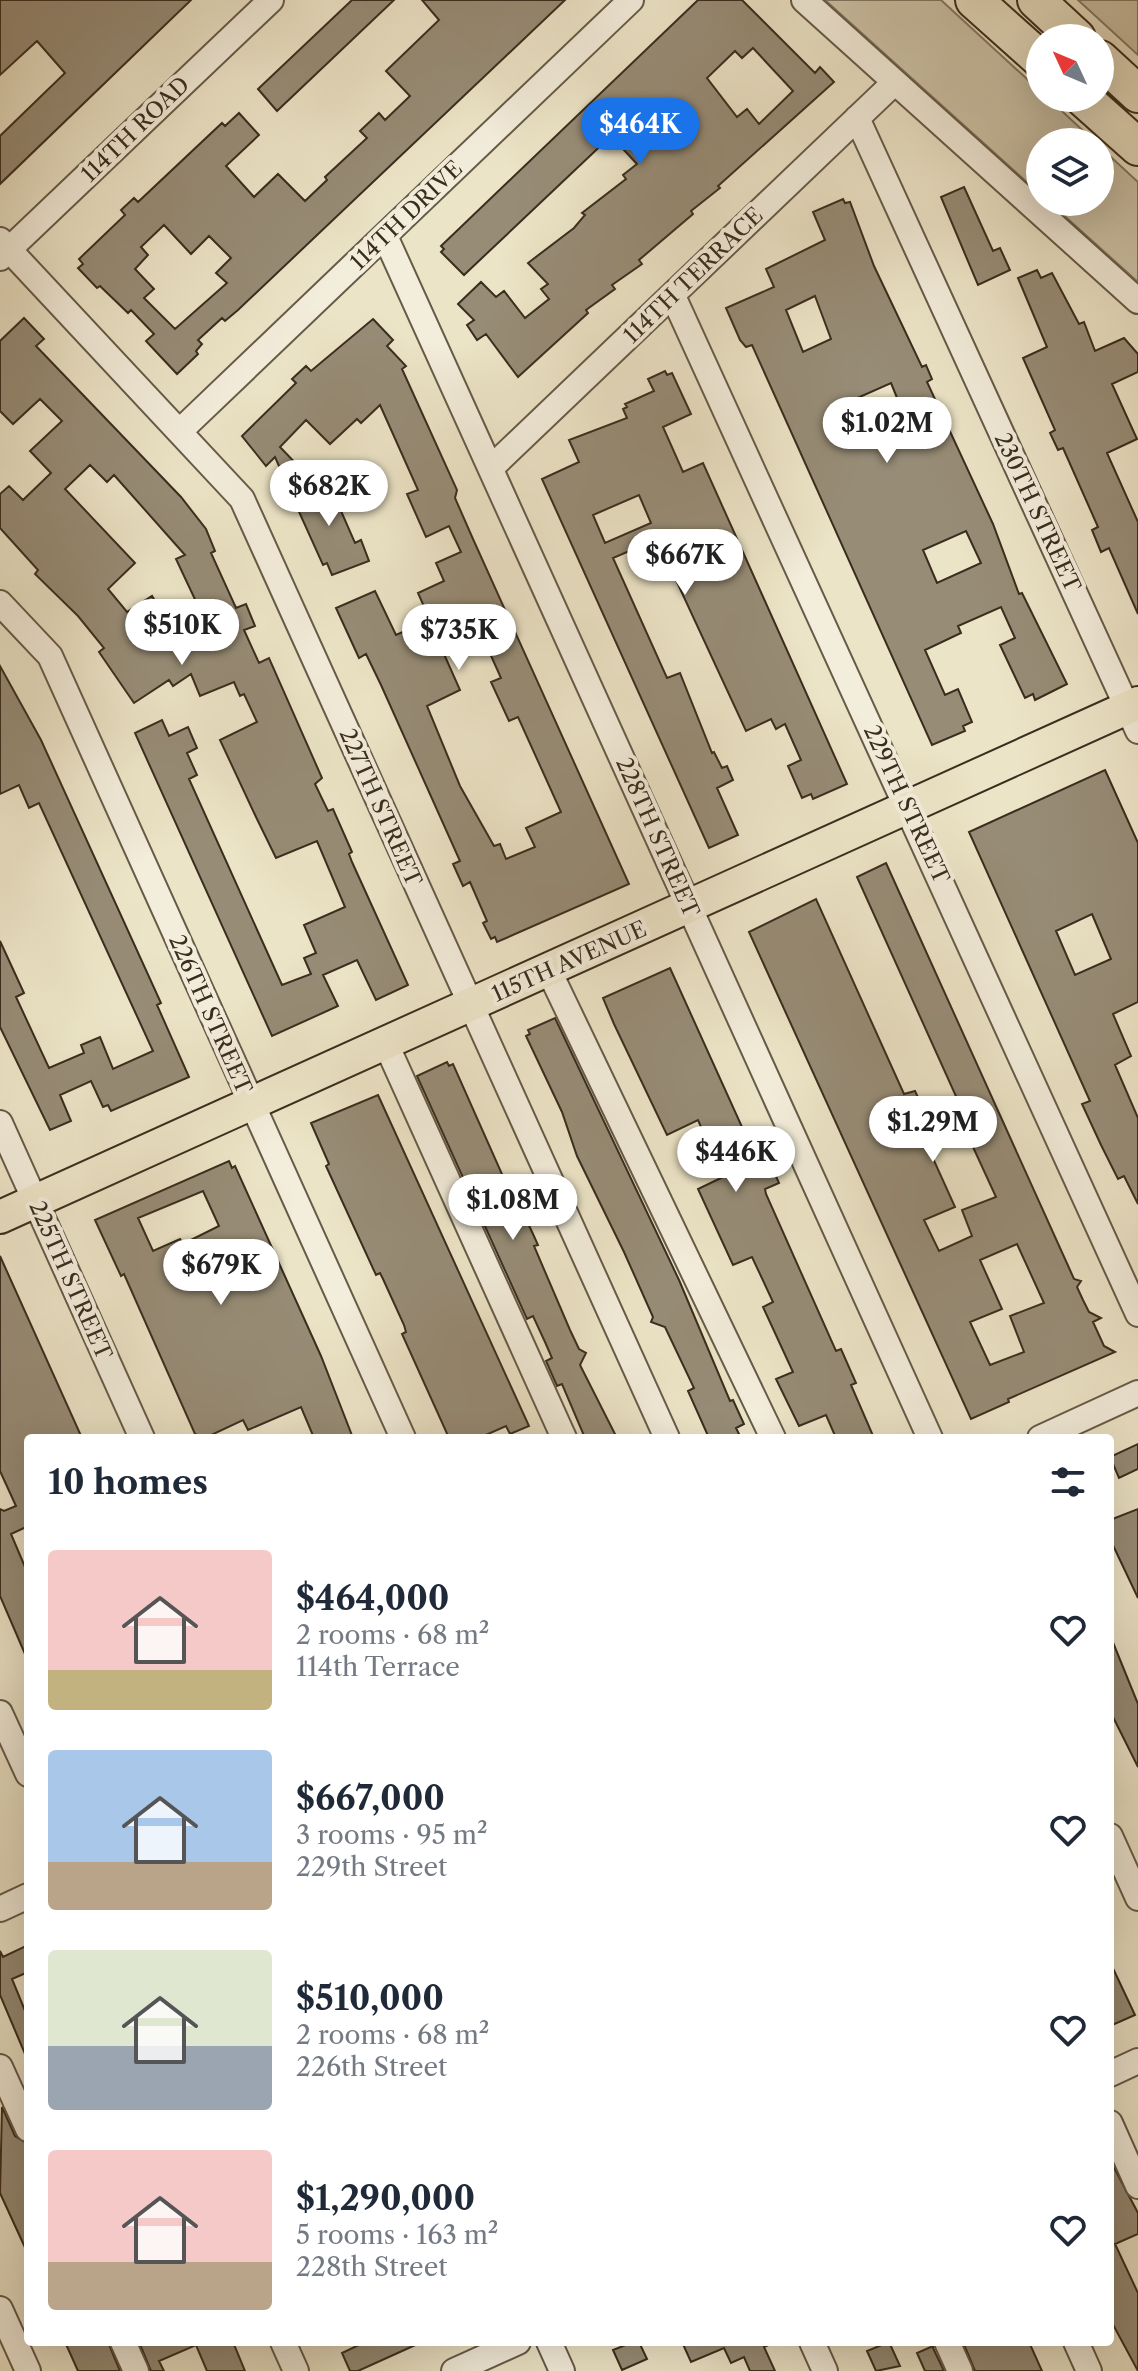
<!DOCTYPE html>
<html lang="en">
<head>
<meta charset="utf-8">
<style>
  body { margin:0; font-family:"Libre Caslon Text",serif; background:#f2f2f3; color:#1f2937; height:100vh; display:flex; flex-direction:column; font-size:30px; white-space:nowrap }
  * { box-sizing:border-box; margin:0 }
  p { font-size:26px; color:#747a83 }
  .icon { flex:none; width:44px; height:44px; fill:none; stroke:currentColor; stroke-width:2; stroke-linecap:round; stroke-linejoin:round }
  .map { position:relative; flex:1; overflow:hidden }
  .details { position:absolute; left:24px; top:1434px; width:1090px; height:912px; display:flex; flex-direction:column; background:#fff; border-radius:8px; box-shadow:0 8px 32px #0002 }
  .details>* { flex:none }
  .needle { width:52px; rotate:314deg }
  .tools { position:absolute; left:1026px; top:24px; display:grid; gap:16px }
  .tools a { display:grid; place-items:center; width:88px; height:88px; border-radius:50%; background:#fff; box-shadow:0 8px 32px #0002; font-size:40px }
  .price { position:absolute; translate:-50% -68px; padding:0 18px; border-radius:28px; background:#fff; color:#222; font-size:26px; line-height:52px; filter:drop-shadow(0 2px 4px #0008) }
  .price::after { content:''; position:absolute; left:50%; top:48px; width:24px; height:18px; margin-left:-12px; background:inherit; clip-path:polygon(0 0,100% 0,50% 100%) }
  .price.active { background:#1a73e8; color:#fff }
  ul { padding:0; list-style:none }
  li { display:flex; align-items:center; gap:24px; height:200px; padding:0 24px }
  li span { display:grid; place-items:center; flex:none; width:224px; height:160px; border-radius:8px; color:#555 }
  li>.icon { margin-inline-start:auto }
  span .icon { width:96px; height:96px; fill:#fffc; stroke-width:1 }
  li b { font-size:34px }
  h2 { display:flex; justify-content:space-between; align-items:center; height:96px; padding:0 24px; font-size:34px }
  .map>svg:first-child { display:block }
  .green { fill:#cec5aa; stroke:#847964; stroke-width:2 }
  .building { fill:#978c76; stroke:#3a2d1e; stroke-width:2; fill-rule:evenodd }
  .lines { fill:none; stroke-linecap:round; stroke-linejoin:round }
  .minor-casing { stroke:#665b48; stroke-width:28 }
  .major-casing { stroke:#3a2d1e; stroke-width:36 }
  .highway-casing { stroke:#3a2d1e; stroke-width:40 }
  .minor { stroke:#f3eddb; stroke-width:24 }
  .major { stroke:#ece4c7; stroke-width:32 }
  .highway { stroke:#ece4c7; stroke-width:36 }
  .labels { text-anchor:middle; stroke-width:8; stroke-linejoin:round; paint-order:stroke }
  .street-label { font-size:22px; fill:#3a2d1e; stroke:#f3eddb }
</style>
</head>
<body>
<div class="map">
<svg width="1138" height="2371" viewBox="0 0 1138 2371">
  <rect width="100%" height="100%" fill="#ece4c7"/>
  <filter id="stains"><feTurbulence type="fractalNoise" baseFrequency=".0025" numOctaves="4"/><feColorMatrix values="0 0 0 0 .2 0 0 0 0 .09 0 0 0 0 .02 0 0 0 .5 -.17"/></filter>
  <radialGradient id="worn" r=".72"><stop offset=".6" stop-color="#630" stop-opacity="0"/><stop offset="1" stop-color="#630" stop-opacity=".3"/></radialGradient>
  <!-- green -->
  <path class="green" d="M825,0H941L1040,91V98H1048L1095,142H1040V194Z
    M1078,0H1138V55Z
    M1100,147L1138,182V282L1049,202H1100Z"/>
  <!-- building -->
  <path class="building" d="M0,0H191L0,184V136L65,73L37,41L0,75Z
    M352,0H394L277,111L258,89Z
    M422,0H565L238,310L225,321L222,318L198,340L202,344L196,351L198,354L177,374L146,341L154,334L131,310L128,313L100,286L97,288L78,268L83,264L79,259L125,215L121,210L134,198L138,202L222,123L225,126L239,113L259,135L226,166L254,197L278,174L305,201L327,180L325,177L367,138L360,131L379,113L385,120L410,96L386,71L439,20ZM164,225L191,254L209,236L231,258L216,273L227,283L175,329L144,298L154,289L135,269L148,255L141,247Z
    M698,0H742L815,73L820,67L834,82L718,186L720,188L691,211L693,214L639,260L642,264L612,285L615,289L586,310L588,313L518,377L486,334L477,340L467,325L474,320L458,304L481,282L496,297L504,291L525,318L549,299L541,289L548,284L528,263L574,228L585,215L582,213L626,179L623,175L637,164L611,136L464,275L441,252L444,249L441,246ZM753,48L793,91L759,124L747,109L737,117L707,78L735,51L742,58Z
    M964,187L993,251L1000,248L1010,270L978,285L941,197Z
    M843,199L845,203L850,202L874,266L922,367L926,365L932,379L927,382L993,524L1019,594L1022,593L1067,684L1035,700L1033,694L1025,698L1000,645L1015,638L1001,607L958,626L961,633L925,650L945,695L958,689L972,722L963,726L965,731L932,745L752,345L746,347L740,340L726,308L774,287L766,269L825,240L813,212ZM815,296L831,339L803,352L786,310ZM891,383L904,415L869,431L855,399ZM966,531L981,563L937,583L923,550Z
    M1037,270L1041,278L1052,273L1079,324L1084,322L1095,351L1124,338L1138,354V372L1112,384L1137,439L1107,453L1138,522V614L1109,548L1101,552L1092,530L1098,527L1063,448L1058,450L1050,433L1055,430L1023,358L1047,347L1018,278Z
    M24,318L44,339L36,346L181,497L206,529L215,551L211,553L236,608L246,604L255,626L244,630L259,663L269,658L322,778L315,784L328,811L333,809L352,852L349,854L352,862L408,985L376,1000L357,960L323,975L338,1006L272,1036L135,733L162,720L169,736L188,727L197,748L187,753L197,775L189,779L282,985L311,974L304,958L316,953L304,925L345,907L317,841L276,858L256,817L220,740L257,722L244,694L240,696L234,682L200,696L191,674L173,686L169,680L134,703L99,652L104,648L78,616L35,574L38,570L0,528V494L9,486L23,500L51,473L30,451L62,421L40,399L13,424L0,411V341ZM90,465L107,482L114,475L185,555L176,559L200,610L168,622L152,596L127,612L108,589L135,563L65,489Z
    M373,319L393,340L387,346L406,366L402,369L457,490L455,498L473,539L629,884L497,942L495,937L491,939L483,923L487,921L470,882L463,886L453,864L460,861L381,685L366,654L359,658L336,608L375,591L396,635L430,620L418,593L444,581L436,563L461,552L449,526L426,537L407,494L418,490L380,405L361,423L357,419L330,444L306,420L280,447L302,470L287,484L275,457L266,466L242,436L296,383L292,379L306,366L311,371ZM475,620L501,678L491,682L509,721L518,717L561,812L526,828L535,847L506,859L500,844L494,846L460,786L427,706L460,690L436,636Z
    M665,371L667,375L672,373L691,414L663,427L683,472L703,463L847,784L813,799L811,794L802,798L788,766L801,760L785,724L776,729L771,719L746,731L657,539L613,558L667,678L680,673L712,753L714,752L722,768L727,766L733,780L717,788L738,835L709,848L542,479L579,462L569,440L627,418L623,409L627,407L625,404L654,391L648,379ZM639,495L651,523L605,543L593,515Z
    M327,479L355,543L361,540L369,561L332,575L327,563L323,565L291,494Z
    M0,666L41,740L161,1003L157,1005L189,1077L111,1111L108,1105L103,1107L91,1081L60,1095L71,1121L50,1130L0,1027V941L24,993L16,997L49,1068L84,1053L81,1045L100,1037L113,1069L153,1051L39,803L29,808L19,785L0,794Z
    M1105,770L1138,843V1002L1113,1014L1131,1056L1115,1065L1138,1118V1204L1124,1176L1118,1179L1101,1145L1082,1104L1090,1101L969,832ZM1092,914L1111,959L1075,975L1056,931Z
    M886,863L1070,1270L1074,1279L1081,1281L1077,1287L1083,1300L1089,1312L1101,1318L1093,1322L1104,1346L1115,1352L1008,1399L1009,1402L971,1419L749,932L816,899L904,1094L915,1091L922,1106L912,1112L955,1207L924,1220L939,1251L972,1236L962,1210L996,1197L973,1147L978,1145L857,877ZM1017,1244L1044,1303L1010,1316L1024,1352L990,1365L970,1322L1002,1309L980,1260Z
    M670,968L761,1169L771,1165L779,1183L765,1189L766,1194L836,1351L841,1349L856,1383L851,1385L874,1438H836L826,1415L799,1426L776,1379L793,1372L763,1307L773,1302L752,1257L733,1265L698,1189L723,1177L698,1120L667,1135L614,1024L603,998Z
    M555,1018L679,1280L730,1401L733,1400L744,1424L736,1428L741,1438H709L688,1391L694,1388L665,1327L651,1322L653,1317L624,1252L577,1156L562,1112L526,1036L530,1034L528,1030Z
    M447,1062L449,1066L453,1064L509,1190L512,1189L533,1234L538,1245L534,1246L570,1330L579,1349L586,1353L580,1365L617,1438H585L562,1384L557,1386L546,1361L552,1358L545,1342L533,1316L527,1319L417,1076Z
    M378,1095L529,1426L510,1434L506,1426L479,1438H449L402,1334L406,1332L404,1325L383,1279L380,1273L376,1275L326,1166L329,1164L311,1123Z
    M229,1161L232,1168L235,1166L321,1356L353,1438H314L301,1407L248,1430L243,1420L205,1438L195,1434L124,1274L121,1276L95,1220ZM203,1191L219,1226L183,1244L180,1239L153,1251L138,1218Z
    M0,1256L82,1438H28V1530L26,1527L11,1534L28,1574V1661L0,1596V1509L4,1511L16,1506L0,1471Z
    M1138,1444V1469L1119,1478L1110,1457Z
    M1138,1509V1598L1110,1539V1520Z
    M1110,1635L1138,1704V1767L1110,1711Z
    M28,1945V1972L12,1979L28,2018V2061L0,1995V1951L3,1957Z
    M1110,1962L1135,2015L1110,2026Z
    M2,2107L15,2136L28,2144V2254L0,2193Z
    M1110,2160L1138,2213V2234L1115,2244L1138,2293V2371L1110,2319Z
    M65,2342H108L120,2371H78Z
    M139,2342H233L245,2371H207L196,2345L159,2361L164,2371H151Z
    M365,2342H422L358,2371H350L342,2353Z
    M633,2342H639L647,2359L622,2370L613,2350Z
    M682,2342H775L764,2347L775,2371H750L744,2357L731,2363L724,2348L691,2362Z
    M889,2342L900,2366L876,2371L867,2351Z
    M963,2342H1029L1042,2371H975Z
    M933,2346V2348L944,2371H925L917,2353Z"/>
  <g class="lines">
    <!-- minor casing -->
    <g class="minor-casing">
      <path id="minor" d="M804,0L1138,301
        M857,118L1138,731
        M385,236L930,1438
        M0,240L242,499L667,1438
        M0,258L271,0
        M673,296L1138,1314
        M181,430L631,0
        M491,468L895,82
        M0,603L50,656L403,1438
        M549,971L773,1438
        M386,1044L564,1438
        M0,1123L142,1438
        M1040,1438L1138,1393
        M0,1713L28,1774
        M1110,1836L1138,1898
        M0,1909L28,1896
        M0,2067L28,2129
        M1110,2074L1138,2061
        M1110,2123L1138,2186
        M0,2309L28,2371
        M123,2342L136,2371
        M283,2342L296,2371
        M549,2342L562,2371
        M812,2342L825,2371
        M947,2342L960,2371
        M1076,2342L1089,2371
        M454,2371L518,2342"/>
    </g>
    <!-- major casing -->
    <g class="major-casing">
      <path id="major" d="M0,1217L1138,703"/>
    </g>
    <!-- highway casing -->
    <g class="highway-casing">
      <path id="highway" d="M974,0L1040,59
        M1036,0L1077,38
        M1100,59L1138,94
        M1083,98L1138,147"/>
    </g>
    <!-- minor -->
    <use href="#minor" class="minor"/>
    <!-- major -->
    <use href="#major" class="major"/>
    <!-- highway -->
    <use href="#highway" class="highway"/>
  </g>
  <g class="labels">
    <!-- street labels -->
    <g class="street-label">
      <text transform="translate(135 129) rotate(-44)" y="8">114TH ROAD</text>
      <text transform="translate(406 215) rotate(-44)" y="8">114TH DRIVE</text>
      <text transform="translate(693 275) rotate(-44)" y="8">114TH TERRACE</text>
      <text transform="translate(1038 512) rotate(65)" y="8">230TH STREET</text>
      <text transform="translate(907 804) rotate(65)" y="8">229TH STREET</text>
      <text transform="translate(381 807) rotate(66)" y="8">227TH STREET</text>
      <text transform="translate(658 837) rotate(66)" y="8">228TH STREET</text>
      <text transform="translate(569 961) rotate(-24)" y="8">115TH AVENUE</text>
      <text transform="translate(211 1014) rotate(66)" y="8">226TH STREET</text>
      <text transform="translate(71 1280) rotate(66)" y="8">225TH STREET</text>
    </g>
  </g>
  <rect width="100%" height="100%" filter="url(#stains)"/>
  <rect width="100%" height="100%" fill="url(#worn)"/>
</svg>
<div class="tools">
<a><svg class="needle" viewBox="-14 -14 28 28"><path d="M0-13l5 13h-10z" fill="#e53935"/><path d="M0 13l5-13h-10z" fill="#747a83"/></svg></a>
<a><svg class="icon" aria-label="layers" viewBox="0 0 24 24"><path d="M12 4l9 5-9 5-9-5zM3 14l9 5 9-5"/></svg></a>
</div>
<b class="price active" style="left:640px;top:166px">$464K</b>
<b class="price" style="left:887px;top:465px">$1.02M</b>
<b class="price" style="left:329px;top:528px">$682K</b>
<b class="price" style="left:685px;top:597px">$667K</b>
<b class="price" style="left:182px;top:667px">$510K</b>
<b class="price" style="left:459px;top:672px">$735K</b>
<b class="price" style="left:933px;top:1164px">$1.29M</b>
<b class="price" style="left:736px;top:1194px">$446K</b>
<b class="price" style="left:513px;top:1242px">$1.08M</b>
<b class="price" style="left:221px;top:1307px">$679K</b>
<section class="details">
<h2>10 homes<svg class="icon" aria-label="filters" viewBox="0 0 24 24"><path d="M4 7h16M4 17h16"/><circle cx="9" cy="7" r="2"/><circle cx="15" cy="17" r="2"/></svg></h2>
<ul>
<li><span style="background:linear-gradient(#f6c9c9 75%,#c2b280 0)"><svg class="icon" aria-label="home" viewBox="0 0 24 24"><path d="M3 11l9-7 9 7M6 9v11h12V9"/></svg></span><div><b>$464,000</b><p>2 rooms · 68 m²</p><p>114th Terrace</p></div><svg class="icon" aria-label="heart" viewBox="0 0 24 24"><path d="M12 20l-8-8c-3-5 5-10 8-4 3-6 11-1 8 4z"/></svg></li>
<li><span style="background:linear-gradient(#a9c7e8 70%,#b9a48a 0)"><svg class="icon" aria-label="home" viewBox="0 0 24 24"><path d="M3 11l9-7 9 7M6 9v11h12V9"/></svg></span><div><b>$667,000</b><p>3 rooms · 95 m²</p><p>229th Street</p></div><svg class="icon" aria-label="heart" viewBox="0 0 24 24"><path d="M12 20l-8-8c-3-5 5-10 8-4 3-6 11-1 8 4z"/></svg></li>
<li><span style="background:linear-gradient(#dfe7d0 60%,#9aa5b1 0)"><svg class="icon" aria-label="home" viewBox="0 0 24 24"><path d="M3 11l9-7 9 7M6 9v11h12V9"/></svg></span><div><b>$510,000</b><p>2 rooms · 68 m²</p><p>226th Street</p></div><svg class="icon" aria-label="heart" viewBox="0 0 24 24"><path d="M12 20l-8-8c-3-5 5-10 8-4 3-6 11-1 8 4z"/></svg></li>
<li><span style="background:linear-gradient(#f6c9c9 70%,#b9a48a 0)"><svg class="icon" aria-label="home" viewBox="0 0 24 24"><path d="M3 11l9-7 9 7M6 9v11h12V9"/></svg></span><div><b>$1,290,000</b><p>5 rooms · 163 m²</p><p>228th Street</p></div><svg class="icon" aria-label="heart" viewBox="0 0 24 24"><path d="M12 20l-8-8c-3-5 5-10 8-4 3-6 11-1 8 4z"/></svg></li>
</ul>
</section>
</div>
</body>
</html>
